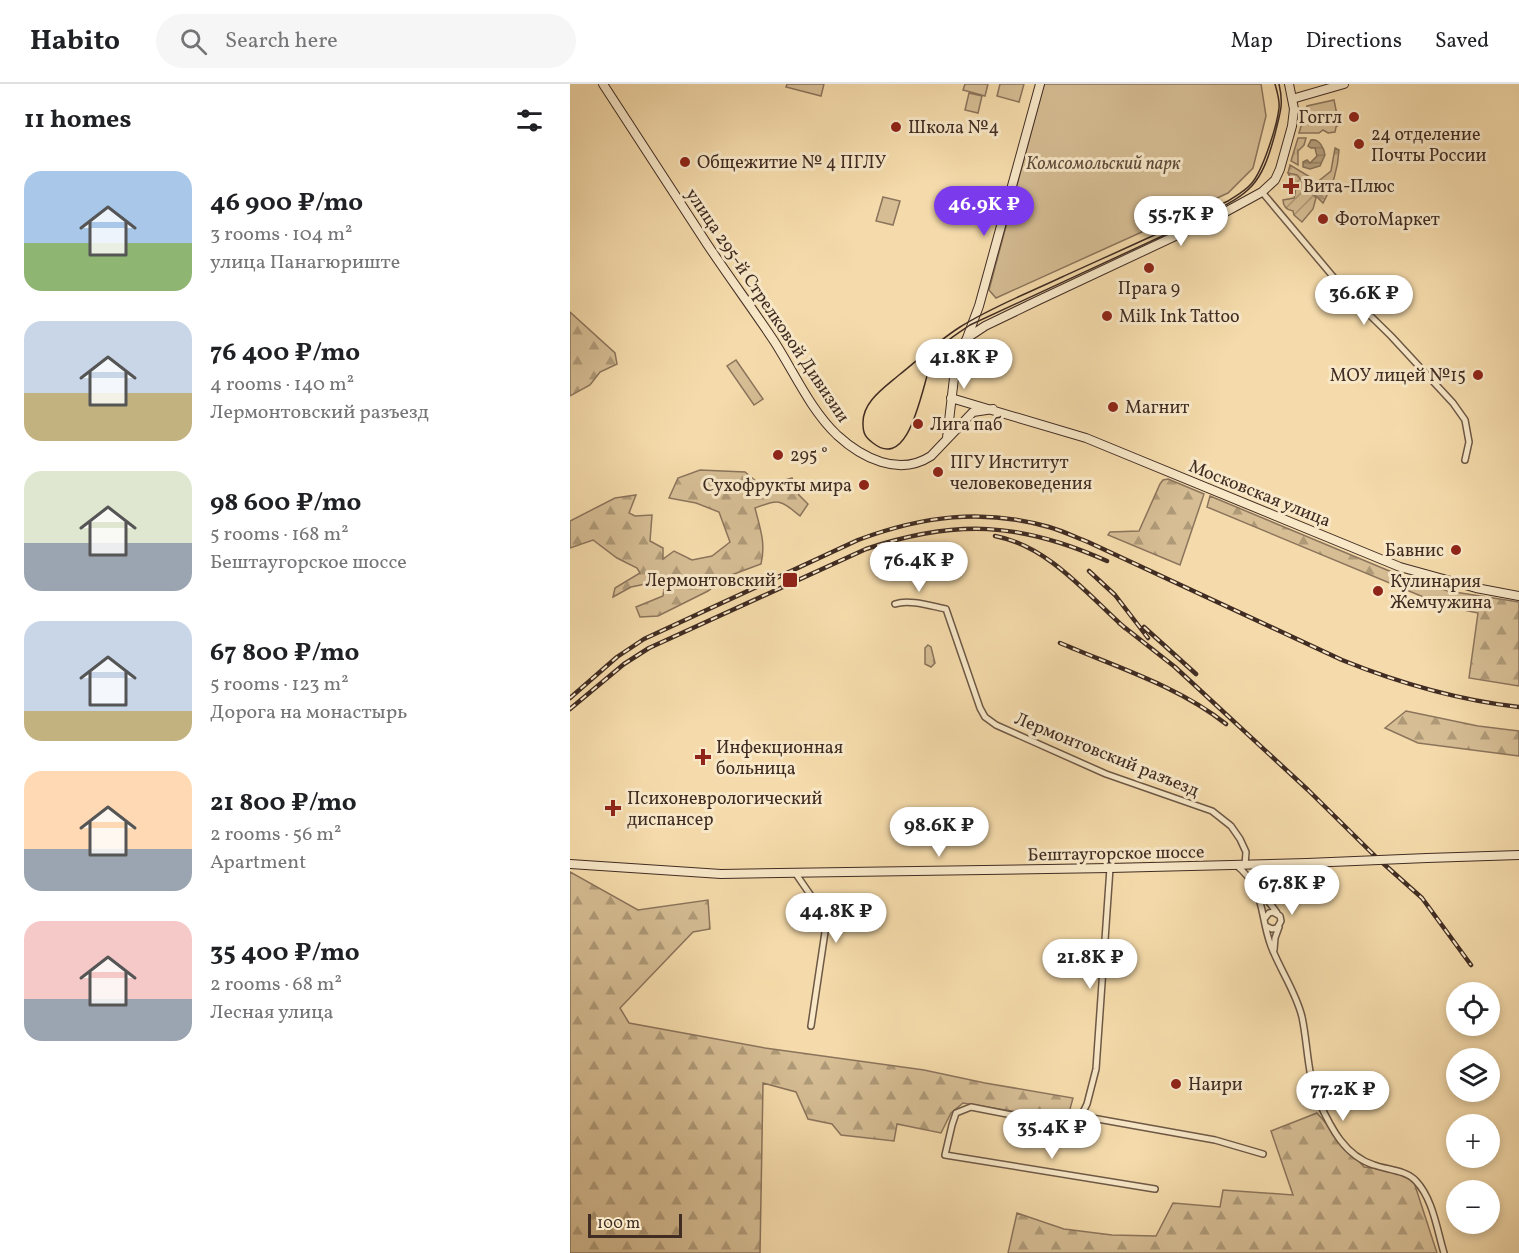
<!DOCTYPE html>
<html lang="en">
<head>
<meta charset="utf-8">
<style>
  body { margin:0; font-family:Vollkorn,serif; background:#f6f6f6; color:#202124; height:100vh; display:flex; flex-direction:column; font-size:22px; white-space:nowrap }
  * { box-sizing:border-box; margin:0 }
  p { font-size:20px; color:#757577 }
  .icon { flex:none; width:33px; height:33px; fill:none; stroke:currentColor; stroke-width:2; stroke-linecap:round; stroke-linejoin:round }
  .map { position:relative; flex:1; overflow:hidden }
  .details { display:flex; flex-direction:column; background:#fff; width:570px }
  .details>* { flex:none }
  .buttons { position:absolute; left:876px; top:898px; display:grid; gap:12px }
  .buttons a { display:grid; place-items:center; width:54px; height:54px; border-radius:50%; background:#fff; box-shadow:0 3px 9px #0003; font-size:30px }
  .scale { position:absolute; left:18px; bottom:15px; width:94px; box-sizing:border-box; padding-left:6px; border:3px solid #402c23; border-top:0; font-size:16px; line-height:21px; white-space:nowrap; color:#402c23; -webkit-text-stroke:4px #f8e8c8; paint-order:stroke }
  .price { position:absolute; translate:-50% -51px; padding:0 14px; border-radius:21px; background:#fff; color:#222; font-size:20px; line-height:39px; filter:drop-shadow(0 2px 3px #0008) }
  .price::after { content:''; position:absolute; left:50%; top:36px; width:18px; height:14px; margin-left:-9px; background:inherit; clip-path:polygon(0 0,100% 0,50% 100%) }
  .price.active { background:#7c3aed; color:#fff }
  ul { padding:0; list-style:none }
  li { display:flex; align-items:center; gap:18px; height:150px; padding:0 24px }
  li span { display:grid; place-items:center; flex:none; width:168px; height:120px; border-radius:18px; color:#555 }
  li>.icon { margin-inline-start:auto }
  span .icon { width:72px; height:72px; fill:#fffc; stroke-width:1 }
  li b { font-size:26px }
  h2 { display:flex; justify-content:space-between; align-items:center; height:72px; padding:0 24px; font-size:26px }
  header { display:flex; align-items:center; gap:36px; box-sizing:border-box; height:84px; padding:0 30px; background:#fff; border-bottom:2px solid #e0e0e0 }
  header strong { font-size:28px }
  nav { display:flex; gap:33px; margin-inline-start:auto; font-size:21px }
  .search { width:420px; height:54px; background:#f6f6f6; display:flex; align-items:center; gap:15px; box-sizing:border-box; padding:0 21px; border-radius:33px; color:#757577; font-size:22px }
  main { display:flex; flex:1; min-height:0 }
  .map>svg:first-child { display:block }
  .grass { fill:url(#grass-tufts); stroke:#8b745c; stroke-width:1.5 }
  .forest { fill:url(#forest-firs); stroke:#8b745c; stroke-width:1.5 }
  .park { fill:#d6bd94; stroke:#8b745c; stroke-width:1.5 }
  .garden { fill:url(#garden-furrows); stroke:#8b745c; stroke-width:1.5 }
  .water { fill:url(#water-rules); stroke:#877259; stroke-width:1.5 }
  .lines { fill:none; stroke-linecap:round; stroke-linejoin:round }
  .street-casing { stroke:#6d5845; stroke-width:8 }
  .secondary-casing { stroke:#402c23; stroke-width:10 }
  .street { stroke:#f8e8c8; stroke-width:5 }
  .secondary { stroke:#f8e8c8; stroke-width:8 }
  .tram { stroke:#402c23; stroke-width:1.5 }
  .rail-casing { stroke:#402c23; stroke-width:4.5 }
  .rail { stroke:#f8e8c8; stroke-width:2; stroke-dasharray:7; stroke-linecap:butt }
  .secondary-bridge-casing { stroke:#402c23; stroke-width:10; stroke-linecap:butt }
  .secondary-bridge { stroke:#f8e8c8; stroke-width:8 }
  .poi-dot { fill:#8f2418; stroke:#f8e8c8; stroke-width:2 }
  .labels { text-anchor:middle; stroke-width:6; stroke-linejoin:round; paint-order:stroke }
  .poi-label { font-size:18px; fill:#402c23; stroke:#f8e8c8; text-anchor:start }
  .park-label { font-size:18px; font-style:italic; fill:#5e493a; stroke:#f8e8c8 }
  .street-label { font-size:18px; fill:#402c23; stroke:#f8e8c8 }
</style>
</head>
<body>
<header>
<strong>Habito</strong>
<div class="search"><svg class="icon" aria-label="search" viewBox="0 0 24 24"><circle cx="10" cy="10" r="6"/><path d="M15 15l6 6"/></svg>Search here</div>
<nav><a>Map</a><a>Directions</a><a>Saved</a></nav>
</header>
<main>
<section class="details">
<h2>11 homes<svg class="icon" aria-label="filters" viewBox="0 0 24 24"><path d="M4 7h16M4 17h16"/><circle cx="9" cy="7" r="2"/><circle cx="15" cy="17" r="2"/></svg></h2>
<ul>
<li><span style="background:linear-gradient(#a9c7e8 60%,#8fb573 0)"><svg class="icon" aria-label="home" viewBox="0 0 24 24"><path d="M3 11l9-7 9 7M6 9v11h12V9"/></svg></span><div><b>46 900 ₽/mo</b><p>3 rooms · 104 m²</p><p>улица Панагюриште</p></div></li>
<li><span style="background:linear-gradient(#c9d6e8 60%,#c2b280 0)"><svg class="icon" aria-label="home" viewBox="0 0 24 24"><path d="M3 11l9-7 9 7M6 9v11h12V9"/></svg></span><div><b>76 400 ₽/mo</b><p>4 rooms · 140 m²</p><p>Лермонтовский разъезд</p></div></li>
<li><span style="background:linear-gradient(#dfe7d0 60%,#9aa5b1 0)"><svg class="icon" aria-label="home" viewBox="0 0 24 24"><path d="M3 11l9-7 9 7M6 9v11h12V9"/></svg></span><div><b>98 600 ₽/mo</b><p>5 rooms · 168 m²</p><p>Бештаугорское шоссе</p></div></li>
<li><span style="background:linear-gradient(#c9d6e8 75%,#c2b280 0)"><svg class="icon" aria-label="home" viewBox="0 0 24 24"><path d="M3 11l9-7 9 7M6 9v11h12V9"/></svg></span><div><b>67 800 ₽/mo</b><p>5 rooms · 123 m²</p><p>Дорога на монастырь</p></div></li>
<li><span style="background:linear-gradient(#ffd9b3 65%,#9aa5b1 0)"><svg class="icon" aria-label="home" viewBox="0 0 24 24"><path d="M3 11l9-7 9 7M6 9v11h12V9"/></svg></span><div><b>21 800 ₽/mo</b><p>2 rooms · 56 m²</p><p>Apartment</p></div></li>
<li><span style="background:linear-gradient(#f6c9c9 65%,#9aa5b1 0)"><svg class="icon" aria-label="home" viewBox="0 0 24 24"><path d="M3 11l9-7 9 7M6 9v11h12V9"/></svg></span><div><b>35 400 ₽/mo</b><p>2 rooms · 68 m²</p><p>Лесная улица</p></div></li>
</ul>
</section>
<div class="map">
<svg width="949" height="1169" viewBox="0 0 949 1169">
  <defs>
    <pattern id="grass-tufts" width="24" height="20" patternUnits="userSpaceOnUse" patternTransform="scale(1.5)"><rect width="24" height="20" fill="#d6bd94"/><path d="M3 7l-1-3M5 7V3M7 7l1-3M15 17l-1-3M17 17v-4M19 17l1-3" fill="none" stroke="#af9a78"/></pattern>
    <pattern id="forest-firs" width="22" height="20" patternUnits="userSpaceOnUse" patternTransform="scale(1.5)"><rect width="22" height="20" fill="#d6bd94"/><path d="M5 1l3.5 6h-7zM16 11l3.5 6h-7z" fill="#af9a78"/></pattern>
    <pattern id="garden-furrows" width="10" height="10" patternUnits="userSpaceOnUse" patternTransform="scale(1.5)"><rect width="10" height="10" fill="#d6bd94"/><path d="M-1 1l2-2M0 10L10 0M9 11l2-2" fill="none" stroke="#af9a78"/></pattern>
    <pattern id="water-rules" width="6" height="5" patternUnits="userSpaceOnUse" patternTransform="scale(1.5)"><rect width="6" height="5" fill="#b7a07d"/><path d="M0 2.5h6" fill="none" stroke="#968366"/></pattern>
  </defs>
  <rect width="100%" height="100%" fill="#f5dbab"/>
  <filter id="stains"><feTurbulence type="fractalNoise" baseFrequency=".00333" numOctaves="4"/><feColorMatrix values="0 0 0 0 .2 0 0 0 0 .09 0 0 0 0 .02 0 0 0 .5 -.17"/></filter>
  <radialGradient id="worn" r=".72"><stop offset=".6" stop-color="#630" stop-opacity="0"/><stop offset="1" stop-color="#630" stop-opacity=".3"/></radialGradient>
  <!-- grass -->
  <path class="grass" d="M728,54H736L734,61L728,67V81L721,77Z
    M358,561L361,563L365,579L361,583L355,580V564Z"/>
  <!-- forest -->
  <path class="forest" d="M765,64L769,66C768,84 762,104 753,119L735,101L718,89L720,81L740,93L741,99H746L761,87Z
    M0,228L45,269L47,280L30,288L20,301L0,312Z
    M130,386L175,388L193,403L222,394L229,411L238,420L230,432C209,415 210,415 185,424C190,444 196,459 191,480L156,493L138,507L88,532L70,533L66,523L93,512L95,496L61,503L43,513L45,504L70,489L67,484L47,474L23,456L0,464V437L45,414L66,411L59,429L65,432L82,431L80,457L93,464V475L104,467L122,476L142,472L160,458L149,428L126,419L99,414L108,394Z
    M598,395L634,410L610,481L538,451L540,448L569,447L590,400L593,396Z
    M640,412L829,491L878,507L949,518V602L899,594L908,529L875,522L637,423Z
    M836,627L908,642L949,647V672L848,659L815,644Z
    M0,788L68,826L138,816L140,845L123,848L50,924L59,939L195,964L354,986L415,999L503,1014L497,1036L393,1019L381,1029L371,1049L327,1040L324,1057L271,1051L262,1040L238,1035L226,1008L193,999L190,1169H0Z
    M747,1029L794,1083L841,1089L867,1169H438L447,1129L494,1145L542,1151L586,1152L603,1119L650,1123L653,1106L723,1111L701,1047Z"/>
  <!-- park -->
  <path class="park" d="M217,0H254L251,12L216,3Z
    M395,0H418L415,12L393,6Z
    M430,0H454L449,18L427,12Z
    M474,0H691L696,32L683,84L658,109L426,214L419,206Z
    M399,9L412,12L408,29L395,26Z
    M764,16L769,41L766,43L765,48L758,49L753,46L749,49H729L737,22Z
    M313,113L330,117L323,141L306,137Z
    M166,276L193,315L184,321L157,282Z"/>
  <!-- garden -->
  <path class="garden" d="M718,89L727,91L746,114L743,125L732,138L724,131L723,127C717,126 713,122 713,116L724,114C728,99 723,101 718,89Z"/>
  <!-- water -->
  <path class="water" d="M741,56C749,54 754,64 755,71L750,82L740,85L733,83V78L737,76L740,79L747,72L745,64H741L738,62Z"/>
  <g class="lines">
    <!-- street casing -->
    <g class="street-casing">
      <path id="street" d="M692,108L776,208L821,252L883,319L895,336L899,358L895,376
        M325,520C339,515 361,522 376,525L410,624L415,633L426,641L536,690L642,727L661,742L670,755L676,768L675,781
        M692,780C680,802 695,811 707,829
        M666,781C696,805 689,830 701,862C710,886 726,908 732,933C738,961 737,992 749,1018C761,1044 775,1072 804,1081C818,1086 836,1086 846,1097C863,1115 867,1146 874,1169
        M540,784L526,985L517,1020L511,1032L492,1041L401,1023L386,1029L382,1041L375,1071L585,1105
        M226,790L246,819L255,848L241,942
        M695,834L699,829L703,828L710,832L711,837L707,844L702,845L696,842
        M704,866L705,854L709,843
        M511,1032L645,1056L693,1070"/>
    </g>
    <!-- secondary casing -->
    <g class="secondary-casing">
      <path id="secondary" d="M33,0C68,53 102,107 137,160C159,193 182,224 204,257C224,288 240,325 267,351C292,374 329,393 361,372L403,328L423,325
        M722,15L774,0
        M397,254L409,222L470,0
        M381,314L516,354L830,483L906,504L949,512
        M377,354L386,277L397,254L415,242L469,216L648,132L692,108L705,96L710,85L722,42L724,25L719,0
        M857,774L949,771
        M0,780L151,790L540,784L737,779"/>
    </g>
    <!-- street -->
    <use href="#street" class="street"/>
    <!-- secondary -->
    <use href="#secondary" class="secondary"/>
    <!-- tram -->
    <path class="tram" d="M705,0C707,8 710,16 709,24C707,41 693,87 681,100C675,107 666,112 658,117C603,143 547,168 492,193C458,209 422,223 390,243C368,257 349,275 329,291C314,304 292,318 293,340C293,349 295,353 303,359C342,390 353,293 363,274C371,259 387,250 400,241L629,135C679,109 690,106 705,50C710,29 714,21 709,0"/>
    <!-- rail casing -->
    <g class="rail-casing">
      <path id="rail" d="M425,452C478,462 516,509 555,544
        M519,487L545,511L578,554
        M549,539L605,583L738,706L806,773L852,814L901,881
        M574,543L626,590
        M490,559C546,583 608,602 656,640
        M0,614L47,573L74,555L288,456C352,432 413,424 479,443C493,447 505,453 518,458L772,576C829,599 887,616 949,623
        M0,625L54,580L79,564L296,465C386,435 450,438 537,477"/>
    </g>
    <!-- rail -->
    <use href="#rail" class="rail"/>
    <!-- secondary-bridge casing -->
    <g class="secondary-bridge-casing">
      <path id="secondary-bridge" d="M737,779L857,774"/>
    </g>
    <!-- secondary-bridge -->
    <use href="#secondary-bridge" class="secondary-bridge"/>
  </g>
  <!-- markers -->
  <g class="poi-dot">
    <circle cx="784" cy="33" r="6"/>
    <circle cx="326" cy="43" r="6"/>
    <circle cx="789" cy="60" r="6"/>
    <circle cx="115" cy="78" r="6"/>
    <path d="M718 93h6v6h6v6h-6v6h-6v-6h-6v-6h6z"/>
    <circle cx="753" cy="135" r="6"/>
    <circle cx="579" cy="184" r="6"/>
    <circle cx="537" cy="232" r="6"/>
    <circle cx="908" cy="291" r="6"/>
    <circle cx="543" cy="323" r="6"/>
    <circle cx="348" cy="340" r="6"/>
    <circle cx="208" cy="371" r="6"/>
    <circle cx="368" cy="388" r="6"/>
    <circle cx="294" cy="401" r="6"/>
    <circle cx="886" cy="466" r="6"/>
    <rect x="212" y="488" width="16" height="16" rx="3"/>
    <circle cx="808" cy="507" r="6"/>
    <path d="M130 664h6v6h6v6h-6v6h-6v-6h-6v-6h6z"/>
    <path d="M40 715h6v6h6v6h-6v6h-6v-6h-6v-6h6z"/>
    <circle cx="606" cy="1000" r="6"/>
  </g>
  <g class="labels">
    <!-- poi labels -->
    <g class="poi-label">
      <text x="772" y="39" text-anchor="end">Гоггл</text>
      <text x="338" y="49">Школа №4</text>
      <text x="801" y="56">24 отделение<tspan x="801" dy="21">Почты России</tspan></text>
      <text x="127" y="84">Общежитие № 4 ПГЛУ</text>
      <text x="733" y="108">Вита-Плюс</text>
      <text x="765" y="141">ФотоМаркет</text>
      <text x="579" y="210" text-anchor="middle">Прага 9</text>
      <text x="549" y="238">Milk Ink Tattoo</text>
      <text x="896" y="297" text-anchor="end">МОУ лицей №15</text>
      <text x="555" y="329">Магнит</text>
      <text x="360" y="346">Лига паб</text>
      <text x="220" y="377">295 °</text>
      <text x="380" y="384">ПГУ Институт<tspan x="380" dy="21">человековедения</tspan></text>
      <text x="282" y="407" text-anchor="end">Сухофрукты мира</text>
      <text x="874" y="472" text-anchor="end">Бавнис</text>
      <text x="206" y="502" text-anchor="end">Лермонтовский</text>
      <text x="820" y="503">Кулинария<tspan x="820" dy="21">Жемчужина</tspan></text>
      <text x="146" y="669">Инфекционная<tspan x="146" dy="21">больница</tspan></text>
      <text x="57" y="720">Психоневрологический<tspan x="57" dy="21">диспансер</tspan></text>
      <text x="618" y="1006">Наири</text>
    </g>
    <!-- park labels -->
    <g class="park-label">
      <text x="533" y="85">Комсомольский парк</text>
    </g>
    <!-- street labels -->
    <g class="street-label">
      <text transform="translate(198 221) rotate(56)" y="6">улица 295-й Стрелковой Дивизии</text>
      <text transform="translate(690 409) rotate(22)" y="6">Московская улица</text>
      <text transform="translate(537 670) rotate(22)" y="6">Лермонтовский разъезд</text>
      <text transform="translate(546 769) rotate(-1)" y="6">Бештаугорское шоссе</text>
    </g>
  </g>
  <rect width="100%" height="100%" filter="url(#stains)"/>
  <rect width="100%" height="100%" fill="url(#worn)"/>
</svg>
<div class="buttons">
<a><svg class="icon" aria-label="locate" viewBox="0 0 24 24"><circle cx="12" cy="12" r="6"/><path d="M12 2v4M12 18v4M2 12h4M18 12h4"/></svg></a>
<a><svg class="icon" aria-label="layers" viewBox="0 0 24 24"><path d="M12 4l9 5-9 5-9-5zM3 14l9 5 9-5"/></svg></a>
<a>+</a>
<a>−</a>
</div>
<div class="scale">100 m</div>
<b class="price active" style="left:414px;top:153px">46.9K ₽</b>
<b class="price" style="left:611px;top:163px">55.7K ₽</b>
<b class="price" style="left:794px;top:242px">36.6K ₽</b>
<b class="price" style="left:394px;top:306px">41.8K ₽</b>
<b class="price" style="left:349px;top:509px">76.4K ₽</b>
<b class="price" style="left:369px;top:774px">98.6K ₽</b>
<b class="price" style="left:722px;top:832px">67.8K ₽</b>
<b class="price" style="left:266px;top:860px">44.8K ₽</b>
<b class="price" style="left:520px;top:906px">21.8K ₽</b>
<b class="price" style="left:773px;top:1038px">77.2K ₽</b>
<b class="price" style="left:482px;top:1076px">35.4K ₽</b>
</div>
</main>
</body>
</html>
